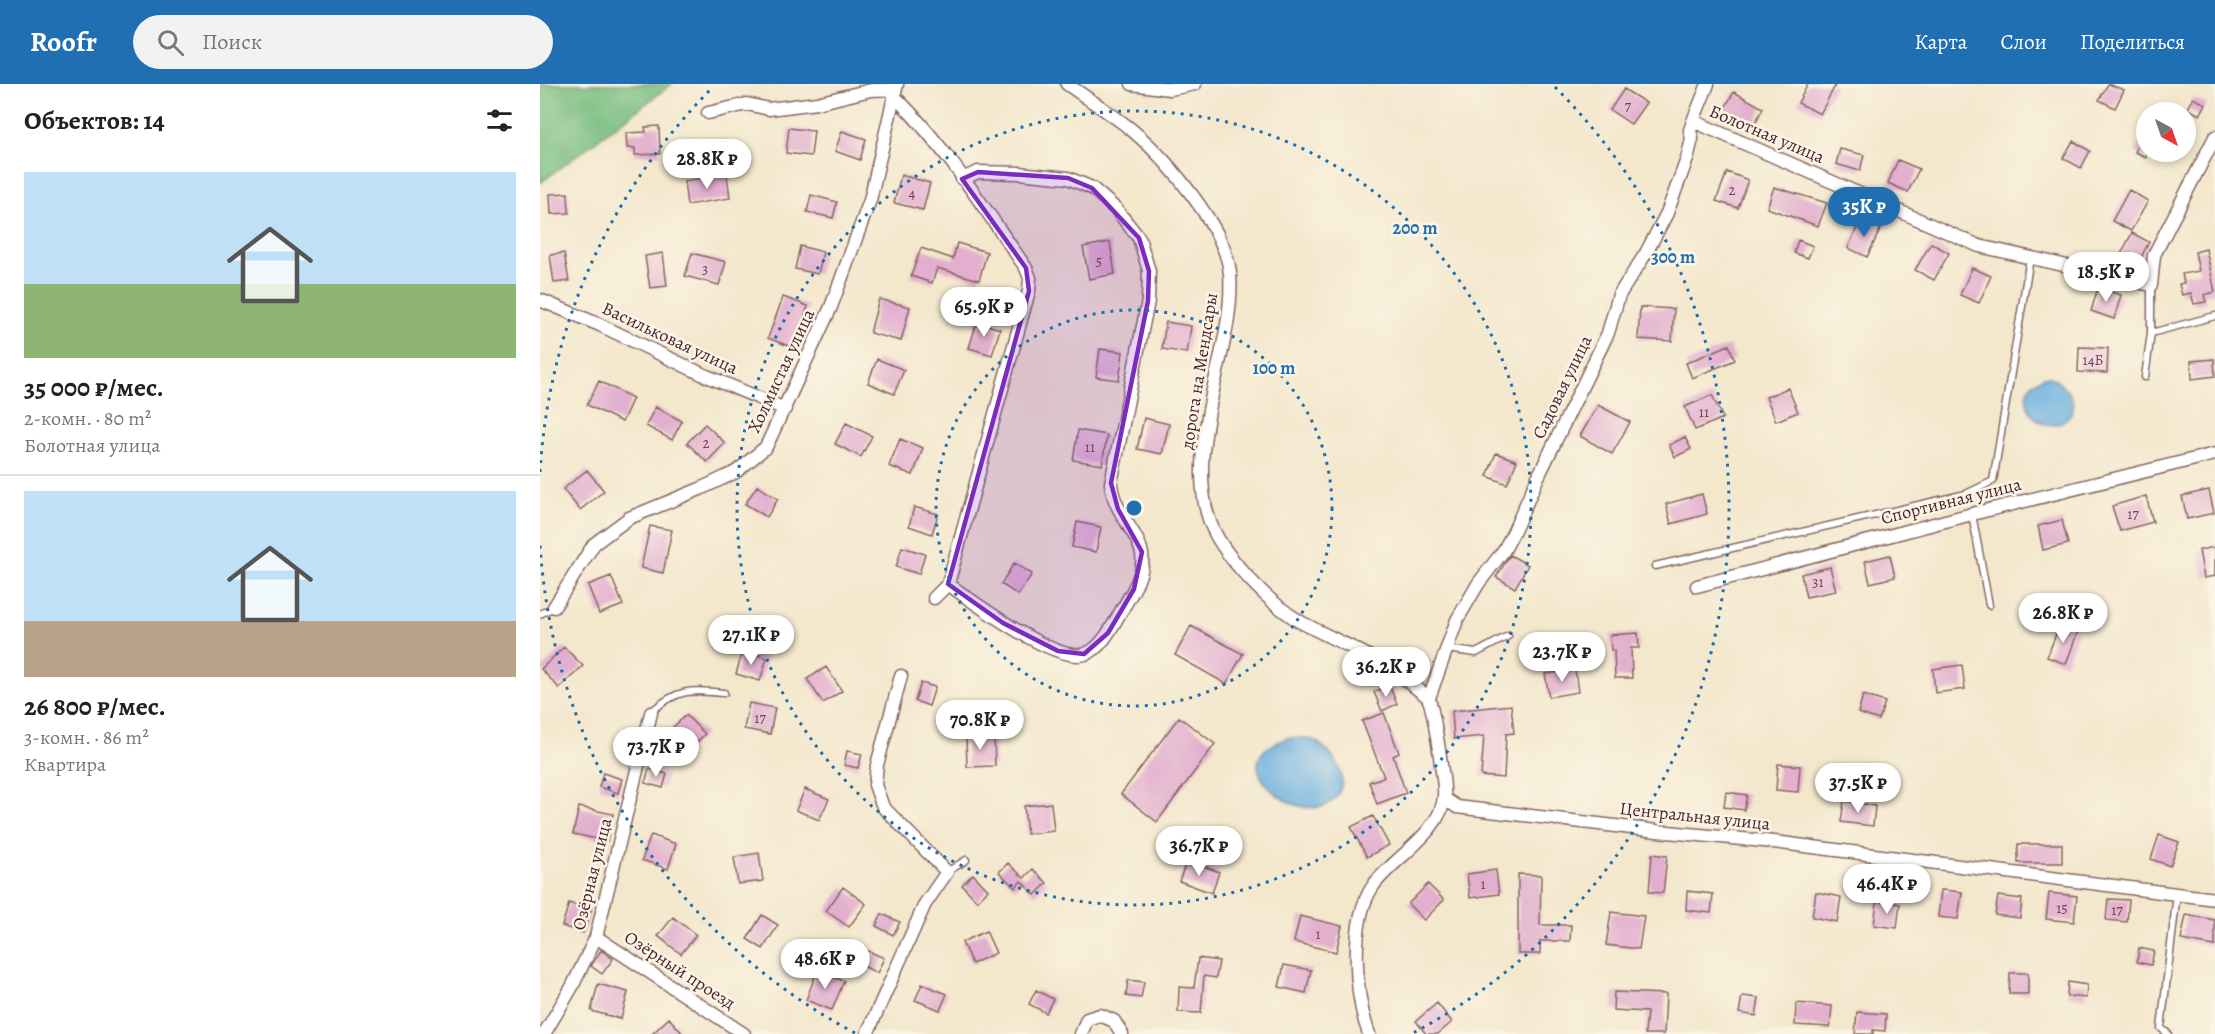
<!DOCTYPE html>
<html lang="ru">
<head>
<meta charset="utf-8">
<style>
  body { margin:0; font-family:Alegreya,serif; background:#f2f2f2; color:#222; height:100vh; display:flex; flex-direction:column; font-size:22px; white-space:nowrap }
  * { box-sizing:border-box; margin:0 }
  p { font-size:20px; color:#767676 }
  .icon { flex:none; width:33px; height:33px; fill:none; stroke:currentColor; stroke-width:2; stroke-linecap:round; stroke-linejoin:round }
  .map { position:relative; flex:1; overflow:hidden }
  .details { display:flex; flex-direction:column; background:#fff; width:540px }
  .details>* { flex:none }
  .needle { width:39px; rotate:140deg }
  .fabs { position:absolute; left:1596px; top:18px; display:grid; gap:12px }
  .fabs a { display:grid; place-items:center; width:60px; height:60px; border-radius:50%; background:#fff; box-shadow:0 3px 9px #0003; font-size:30px }
  .price { position:absolute; translate:-50% -51px; padding:0 14px; border-radius:21px; background:#fff; color:#222; font-size:20px; line-height:39px; filter:drop-shadow(0 2px 3px #0008) }
  .price::after { content:''; position:absolute; left:50%; top:36px; width:18px; height:14px; margin-left:-9px; background:inherit; clip-path:polygon(0 0,100% 0,50% 100%) }
  .price.current { background:#1f6fb2; color:#fff }
  ul { padding:0; list-style:none }
  li { display:grid; align-content:center; gap:12px; height:318px; padding:0 24px }
  li+li { border-top:2px solid #e0e0e0 }
  li span { display:grid; place-items:center; height:186px; border-radius:0px; color:#555 }
  li>.icon { margin-inline-start:auto }
  span .icon { width:108px; height:108px; fill:#fffc; stroke-width:1 }
  li b { font-size:26px }
  h2 { display:flex; justify-content:space-between; align-items:center; height:72px; padding:0 24px; font-size:26px }
  header { display:flex; align-items:center; gap:36px; box-sizing:border-box; height:84px; padding:0 30px; background:#1f6fb2; color:#fff }
  header strong { font-size:28px }
  nav { display:flex; gap:33px; margin-inline-start:auto; font-size:21px }
  .search { width:420px; height:54px; background:#f2f2f2; display:flex; align-items:center; gap:15px; box-sizing:border-box; padding:0 21px; border-radius:33px; color:#767676; font-size:22px }
  main { display:flex; flex:1; min-height:0 }
  .map>svg:first-child { display:block }
  .forest { fill:#7abe82; stroke:#626e56; stroke-width:1.5 }
  .water { fill:#68afdf; stroke:#596785; stroke-width:1.5 }
  .building { fill:#e2afce }
  .lines { fill:none; stroke-linecap:round; stroke-linejoin:round }
  .service-casing { stroke:#856563; stroke-width:9 }
  .minor-casing { stroke:#856563; stroke-width:15 }
  .service { stroke:#fff; stroke-width:6 }
  .minor { stroke:#fff; stroke-width:12 }
  .marked { fill:#7b2cbf; fill-opacity:0.2; stroke:#7b2cbf; stroke-width:4.5; stroke-linejoin:round }
  .ring { fill:none; stroke:#1f6fb2; stroke-width:3; stroke-dasharray:3 6 }
  .labels { text-anchor:middle; stroke-width:5; stroke-linejoin:round; paint-order:stroke }
  .number-label { font-size:15px; fill:#704354 }
  .street-label { font-size:18px; fill:#4a1f2b; stroke:#fcf5e5 }
  .centre { fill:#1f6fb2; stroke:#fcf5e5; stroke-width:3 }
  .ring-label { font-size:18px; text-anchor:middle; font-weight:bold; fill:#1f6fb2; stroke:#fcf5e5; stroke-width:5; stroke-linejoin:round; paint-order:stroke }
</style>
</head>
<body>
<header>
<strong>Roofr</strong>
<div class="search"><svg class="icon" aria-label="search" viewBox="0 0 24 24"><circle cx="10" cy="10" r="6"/><path d="M15 15l6 6"/></svg>Поиск</div>
<nav><a>Карта</a><a>Слои</a><a>Поделиться</a></nav>
</header>
<main>
<section class="details">
<h2>Объектов: 14<svg class="icon" aria-label="filters" viewBox="0 0 24 24"><path d="M4 7h16M4 17h16"/><circle cx="9" cy="7" r="2"/><circle cx="15" cy="17" r="2"/></svg></h2>
<ul>
<li><span style="background:linear-gradient(#bfe0f5 60%,#8fb573 0)"><svg class="icon" aria-label="home" viewBox="0 0 24 24"><path d="M3 11l9-7 9 7M6 9v11h12V9"/></svg></span><div><b>35 000 ₽/мес.</b><p>2-комн. · 80 m²</p><p>Болотная улица</p></div></li>
<li><span style="background:linear-gradient(#bfe0f5 70%,#b9a48a 0)"><svg class="icon" aria-label="home" viewBox="0 0 24 24"><path d="M3 11l9-7 9 7M6 9v11h12V9"/></svg></span><div><b>26 800 ₽/мес.</b><p>3-комн. · 86 m²</p><p>Квартира</p></div></li>
</ul>
</section>
<div class="map">
<svg width="1675" height="950" viewBox="0 0 1675 950">
  <rect width="100%" height="100%" fill="#fcf5e5"/>
  <filter id="ink" filterUnits="userSpaceOnUse"><feTurbulence type="fractalNoise" baseFrequency=".0167" numOctaves="2"/><feDisplacementMap in="SourceGraphic" scale="12" xChannelSelector="R" yChannelSelector="G"/><feConvolveMatrix kernelMatrix="1 2 1 2 8 2 1 2 1" color-interpolation-filters="sRGB"/></filter>
  <filter id="wash" filterUnits="userSpaceOnUse"><feTurbulence type="fractalNoise" baseFrequency=".008" numOctaves="4" result="noise"/><feDisplacementMap in="SourceGraphic" scale="24" xChannelSelector="R" yChannelSelector="G"/><feGaussianBlur stdDeviation="1.35" result="paint"/><feColorMatrix in="noise" values="0 0 0 0 0 0 0 0 0 0 0 0 0 0 0 0 0 1.4 0 .05"/><feComposite in="paint" operator="in"/></filter>
  <g filter="url(#wash)">
    <rect width="100%" height="100%" fill="#f3e7cc"/>
    <!-- forest -->
    <path class="forest" d="M0,0H132L0,99Z"/>
    <!-- water -->
    <path class="water" d="M1508,292C1521,296 1542,318 1529,332C1500,363 1462,303 1508,292Z
      M747,654C754,654 763,653 770,655C789,661 810,690 798,710C774,750 692,693 726,665C731,660 740,657 747,654Z"/>
    <g id="blocks">
      <!-- building -->
      <path class="building" d="M1268,0H1296L1280,30L1258,19Z
        M1568,0L1584,6L1575,24L1559,16Z
        M1084,5L1106,19L1091,40L1070,26Z
        M1194,8L1223,24L1212,45L1182,29Z
        M1653,14L1666,20L1660,31L1648,25Z
        M119,42L120,70L95,71V64H87L86,49L106,48L105,43Z
        M1606,42V73L1595,68Z
        M249,44L274,47L271,72L246,69Z
        M302,47L326,55L320,76L295,67Z
        M1533,57L1550,67L1541,84L1523,74Z
        M1300,65L1324,71L1320,87L1296,80Z
        M1358,76L1379,85L1368,108L1348,99Z
        M1187,88L1208,96L1198,124L1176,117Z
        M187,90L190,114L147,121L144,97Z
        M361,91L390,99L383,126L354,119Z
        M1234,103L1287,119L1278,142L1227,124Z
        M1589,106L1608,117L1591,147L1572,137Z
        M28,109L29,129L11,130L10,110Z
        M271,111L297,118L293,134L267,128Z
        M1321,135L1341,144L1327,173L1308,164Z
        M1592,149L1609,158L1597,181L1580,172Z
        M1258,156L1273,162L1268,174L1254,169Z
        M570,158L575,190L549,195L543,163Z
        M417,159L447,168L439,196L397,184L392,199L371,192L381,164L413,175Z
        M1391,159L1409,169L1394,196L1375,186Z
        M260,162L283,168L278,190L255,185Z
        M1666,165L1675,208L1664,211L1666,218L1654,220L1651,209L1642,211L1639,200L1644,199L1642,190L1659,187L1655,168Z
        M24,169L29,197L14,199L10,171Z
        M123,169L127,202L110,204L105,172Z
        M152,169L186,178L179,201L145,192Z
        M1432,184L1451,192L1439,219L1420,211Z
        M1558,204L1581,211L1574,235L1551,227Z
        M243,213L268,222L254,264L228,254Z
        M339,215L370,223L361,257L330,249Z
        M1100,223L1134,225L1132,257L1098,255Z
        M437,238L460,245L452,271L429,264Z
        M626,238L651,242L647,269L622,265Z
        M1189,261L1195,276L1152,294L1146,279Z
        M1539,263L1568,264L1567,289L1538,288Z
        M560,265L583,268L579,296L556,293Z
        M337,275L364,286L354,310L328,299Z
        M1674,275L1675,292L1652,295L1651,277Z
        M59,297L93,314L82,338L47,321Z
        M1248,304L1258,328L1236,337L1226,313Z
        M1172,311L1183,334L1155,346L1145,323Z
        M1058,321L1090,338L1072,370L1040,352Z
        M115,323L142,337L132,356L106,342Z
        M604,334L629,340L622,370L597,365Z
        M306,339L332,352L321,373L295,360Z
        M165,340L185,359L167,378L147,359Z
        M538,346L567,351L562,381L533,376Z
        M1145,353L1151,365L1135,373L1129,361Z
        M360,355L383,364L373,391L349,382Z
        M956,369L977,377L967,400L947,392Z
        M47,386L64,407L40,426L23,405Z
        M217,402L238,415L227,433L205,420Z
        M1669,406L1674,429L1647,435L1642,412Z
        M1162,410L1167,430L1131,440L1126,420Z
        M1606,412L1613,438L1580,447L1572,422Z
        M374,423L398,430L392,450L369,442Z
        M1522,436L1528,460L1503,466L1498,442Z
        M537,438L561,443L556,468L532,463Z
        M110,442L132,446L123,489L101,484Z
        M362,463L385,470L379,490L356,483Z
        M1675,463V492L1664,494L1659,466Z
        M970,471L988,481L975,504L956,493Z
        M1350,471L1355,493L1330,499L1325,477Z
        M474,479L492,490L478,511L461,500Z
        M1290,483L1296,507L1266,513L1261,490Z
        M71,492L83,521L59,530L48,501Z
        M1520,540L1538,547L1526,580L1507,573Z
        M651,542L703,570L686,600L635,571Z
        M1098,549L1099,564H1091L1092,594H1075L1074,566H1071L1070,551Z
        M24,563L43,582L19,604L1,585Z
        M203,566L227,574L220,597L196,590Z
        M1422,581L1425,605L1395,609L1393,585Z
        M286,583L302,607L283,619L267,595Z
        M1035,586L1038,608L1009,613L1005,590Z
        M381,599L395,603L389,622L375,617Z
        M849,601L857,620L842,627L834,608Z
        M1323,611L1345,618L1339,636L1318,629Z
        M209,619L235,624L230,650L204,645Z
        M971,621L974,649L966,650L964,694L941,692L944,652L914,655L912,627Z
        M844,629L859,669L853,672L866,709L837,720L829,698L844,693L822,637Z
        M146,631L165,650L145,670L126,650Z
        M639,633L675,660L617,738L581,710Z
        M454,652L455,682L427,683L426,653Z
        M307,667L322,670L318,684L304,681Z
        M1238,680L1260,682L1258,708L1236,706Z
        M109,685L127,690L123,704L105,699Z
        M63,689L82,695L78,709L59,703Z
        M265,705L289,715L279,736L256,726Z
        M1186,708L1207,711L1204,726L1184,723Z
        M1304,717L1335,722L1333,742L1301,738Z
        M511,719L514,747L487,750L484,722Z
        M39,723L73,730L67,757L33,750Z
        M833,732L849,761L827,773L811,743Z
        M111,751L136,760L128,785L102,776Z
        M1619,751L1639,758L1630,782L1611,775Z
        M1478,760H1522V779H1478Z
        M219,769L223,797L198,800L194,773Z
        M1112,770L1127,772L1123,809L1109,808Z
        M647,776L679,788L672,809L639,797Z
        M468,779L484,794L493,785L507,799L495,811L481,797L475,804L459,788Z
        M956,786L959,810L930,814L927,790Z
        M433,790L448,806L437,817L422,801Z
        M978,790L1001,791L1000,841H1031L1030,857H1000V870H978Z
        M888,800L904,816L884,836L868,820Z
        M303,803L326,820L309,843L286,827Z
        M1401,806L1422,808L1418,835L1398,833Z
        M1147,807L1173,810L1171,829L1146,826Z
        M1276,808L1301,813L1297,838L1272,833Z
        M1509,809L1537,812L1534,838L1506,835Z
        M1458,812L1482,815L1480,834L1455,831Z
        M1568,815L1589,816L1587,838L1566,836Z
        M1337,817L1360,820L1357,844L1334,841Z
        M29,819L51,826L43,849L22,842Z
        M1071,828L1104,832L1099,865L1066,861Z
        M342,830L360,838L353,851L336,842Z
        M222,831L238,841L223,865L207,855Z
        M1646,831L1675,836V862L1641,856Z
        M760,832L802,842L796,868L754,858Z
        M133,833L156,851L141,870L118,852Z
        M446,847L456,869L432,880L422,858Z
        M1599,864L1614,867L1611,881L1597,878Z
        M324,865L344,874L337,889L317,879Z
        M61,866L73,875L62,890L51,882Z
        M658,874L679,877L676,894L664,892L661,929L638,928L639,903L654,904Z
        M744,881L771,886L766,909L739,903Z
        M277,887L304,897L292,926L266,916Z
        M1470,889H1488V910H1469Z
        M588,896L604,898L601,914L586,912Z
        M1528,898L1547,901L1546,914L1527,912Z
        M58,900L88,908L81,935L51,927Z
        M382,900L407,910L400,926L375,916Z
        M496,906L513,915L506,929L489,920Z
        M1074,908L1126,910L1124,950H1105L1107,928L1073,926Z
        M1202,912L1219,914L1216,932L1199,929Z
        M897,919L912,938L898,950H886L876,937Z
        M1256,919L1292,922L1290,943L1255,941Z
        M1317,928L1346,930L1345,947L1333,946V950H1315Z
        M129,934L143,950H112Z"/>
    </g>
  </g>
  <g filter="url(#ink)">
    <use href="#blocks" fill-opacity="0" stroke="#856563" stroke-width="1.5"/>
    <g class="lines">
      <!-- service casing -->
      <g class="service-casing">
        <path id="service" d="M1611,249L1675,232
          M1605,293L1611,249V201
          M1432,430L1449,521
          M1115,482L1426,410L1453,397L1490,174
          M0,530L14,523
          M907,565L936,569L968,552
          M111,628C138,604 150,606 184,609
          M407,788L426,776
          M1628,950L1621,944L1637,810"/>
      </g>
      <!-- minor casing -->
      <g class="minor-casing">
        <path id="minor" d="M527,0C549,16 573,30 593,47C627,75 687,146 690,190C693,230 680,272 672,311C664,352 655,397 670,438C682,471 729,519 759,537C779,548 801,558 821,568C843,579 861,591 880,607C883,609 886,611 888,614C893,622 898,661 900,672C901,685 905,699 904,712C903,747 851,776 833,802C809,837 815,912 829,950
          M592,0L630,5L655,0
          M354,12C404,60 446,127 486,184L490,194L489,207L408,500L394,514
          M168,29L207,20L229,25L277,19L331,6L355,5
          M1153,37L1439,162L1611,201L1614,171L1675,53
          M0,216L60,241L162,290L245,325
          M408,500C432,517 516,580 545,570C561,565 572,543 580,529C590,512 605,491 602,470C598,447 573,428 571,399L608,217L609,187L599,154L576,125L552,104L528,94L479,89L438,88L422,95
          M1157,502L1432,430L1675,370
          M14,523L54,460L89,434L160,405L196,388L226,363L291,223L330,116L357,0
          M889,614L917,536L938,500L964,466L974,447L998,393L1068,249L1079,211L1106,169L1127,129L1147,75L1152,55L1150,46L1153,37L1168,0
          M905,715L917,723L1117,747L1234,758L1675,815
          M56,853L204,950
          M4,950L32,903L56,853L111,629
          M327,950L385,820L407,788L343,723L335,701L337,681L361,592
          M541,950L547,935L560,931L574,937L582,950"/>
      </g>
      <!-- service -->
      <use href="#service" class="service"/>
      <!-- minor -->
      <use href="#minor" class="minor"/>
    </g>
  </g>
  <!-- marked area -->
  <path class="marked" d="M438,88L528,94L552,104L599,154L609,187L608,217L571,399L578,425L602,468L594,505L568,549L544,570L518,567L463,539L408,500L489,207L486,184L422,95Z"/>
  <!-- distance rings -->
  <g class="ring">
    <circle cx="594" cy="424" r="198"/>
    <circle cx="594" cy="424" r="397"/>
    <path d="M315 949A595 595 0 0 1 0 460M0 388A595 595 0 0 1 173 3M1015 3A595 595 0 0 1 873 949"/>
  </g>
  <g class="labels">
    <!-- number labels -->
    <g class="number-label">
      <text x="1088" y="27">7</text>
      <text x="1192" y="111">2</text>
      <text x="372" y="114">4</text>
      <text x="559" y="182">5</text>
      <text x="165" y="190">3</text>
      <text x="1553" y="281">14Б</text>
      <text x="1164" y="333">11</text>
      <text x="166" y="364">2</text>
      <text x="550" y="368">11</text>
      <text x="1593" y="435">17</text>
      <text x="1278" y="503">31</text>
      <text x="220" y="639">17</text>
      <text x="943" y="805">1</text>
      <text x="1522" y="829">15</text>
      <text x="1577" y="831">17</text>
      <text x="778" y="855">1</text>
    </g>
    <!-- street labels -->
    <g class="street-label">
      <text transform="translate(1227 50) rotate(23)" y="6">Болотная улица</text>
      <text transform="translate(130 254) rotate(25)" y="6">Васильковая улица</text>
      <text transform="translate(241 287) rotate(-65)" y="6">Холмистая улица</text>
      <text transform="translate(659 287) rotate(-81)" y="6">дорога на Мендсары</text>
      <text transform="translate(1022 303) rotate(-64)" y="6">Садовая улица</text>
      <text transform="translate(1411 417) rotate(-14)" y="6">Спортивная улица</text>
      <text transform="translate(1155 732) rotate(6)" y="6">Центральная улица</text>
      <text transform="translate(52 790) rotate(-76)" y="6">Озёрная улица</text>
      <text transform="translate(140 886) rotate(33)" y="6">Озёрный проезд</text>
    </g>
  </g>
  <circle cx="594" cy="424" r="9" class="centre"/>
  <g class="ring-label">
    <text x="875" y="150">200 m</text>
    <text x="1133" y="179">300 m</text>
    <text x="734" y="290">100 m</text>
  </g>
</svg>
<div class="fabs">
<a><svg class="needle" viewBox="-14 -14 28 28"><path d="M0-13l5 13h-10z" fill="#e53935"/><path d="M0 13l5-13h-10z" fill="#767676"/></svg></a>
</div>
<b class="price" style="left:167px;top:106px">28.8K ₽</b>
<b class="price current" style="left:1324px;top:154px">35K ₽</b>
<b class="price" style="left:1566px;top:219px">18.5K ₽</b>
<b class="price" style="left:444px;top:254px">65.9K ₽</b>
<b class="price" style="left:1523px;top:560px">26.8K ₽</b>
<b class="price" style="left:211px;top:582px">27.1K ₽</b>
<b class="price" style="left:1022px;top:599px">23.7K ₽</b>
<b class="price" style="left:846px;top:614px">36.2K ₽</b>
<b class="price" style="left:440px;top:667px">70.8K ₽</b>
<b class="price" style="left:116px;top:694px">73.7K ₽</b>
<b class="price" style="left:1318px;top:730px">37.5K ₽</b>
<b class="price" style="left:659px;top:793px">36.7K ₽</b>
<b class="price" style="left:1347px;top:831px">46.4K ₽</b>
<b class="price" style="left:285px;top:906px">48.6K ₽</b>
</div>
</main>
</body>
</html>
